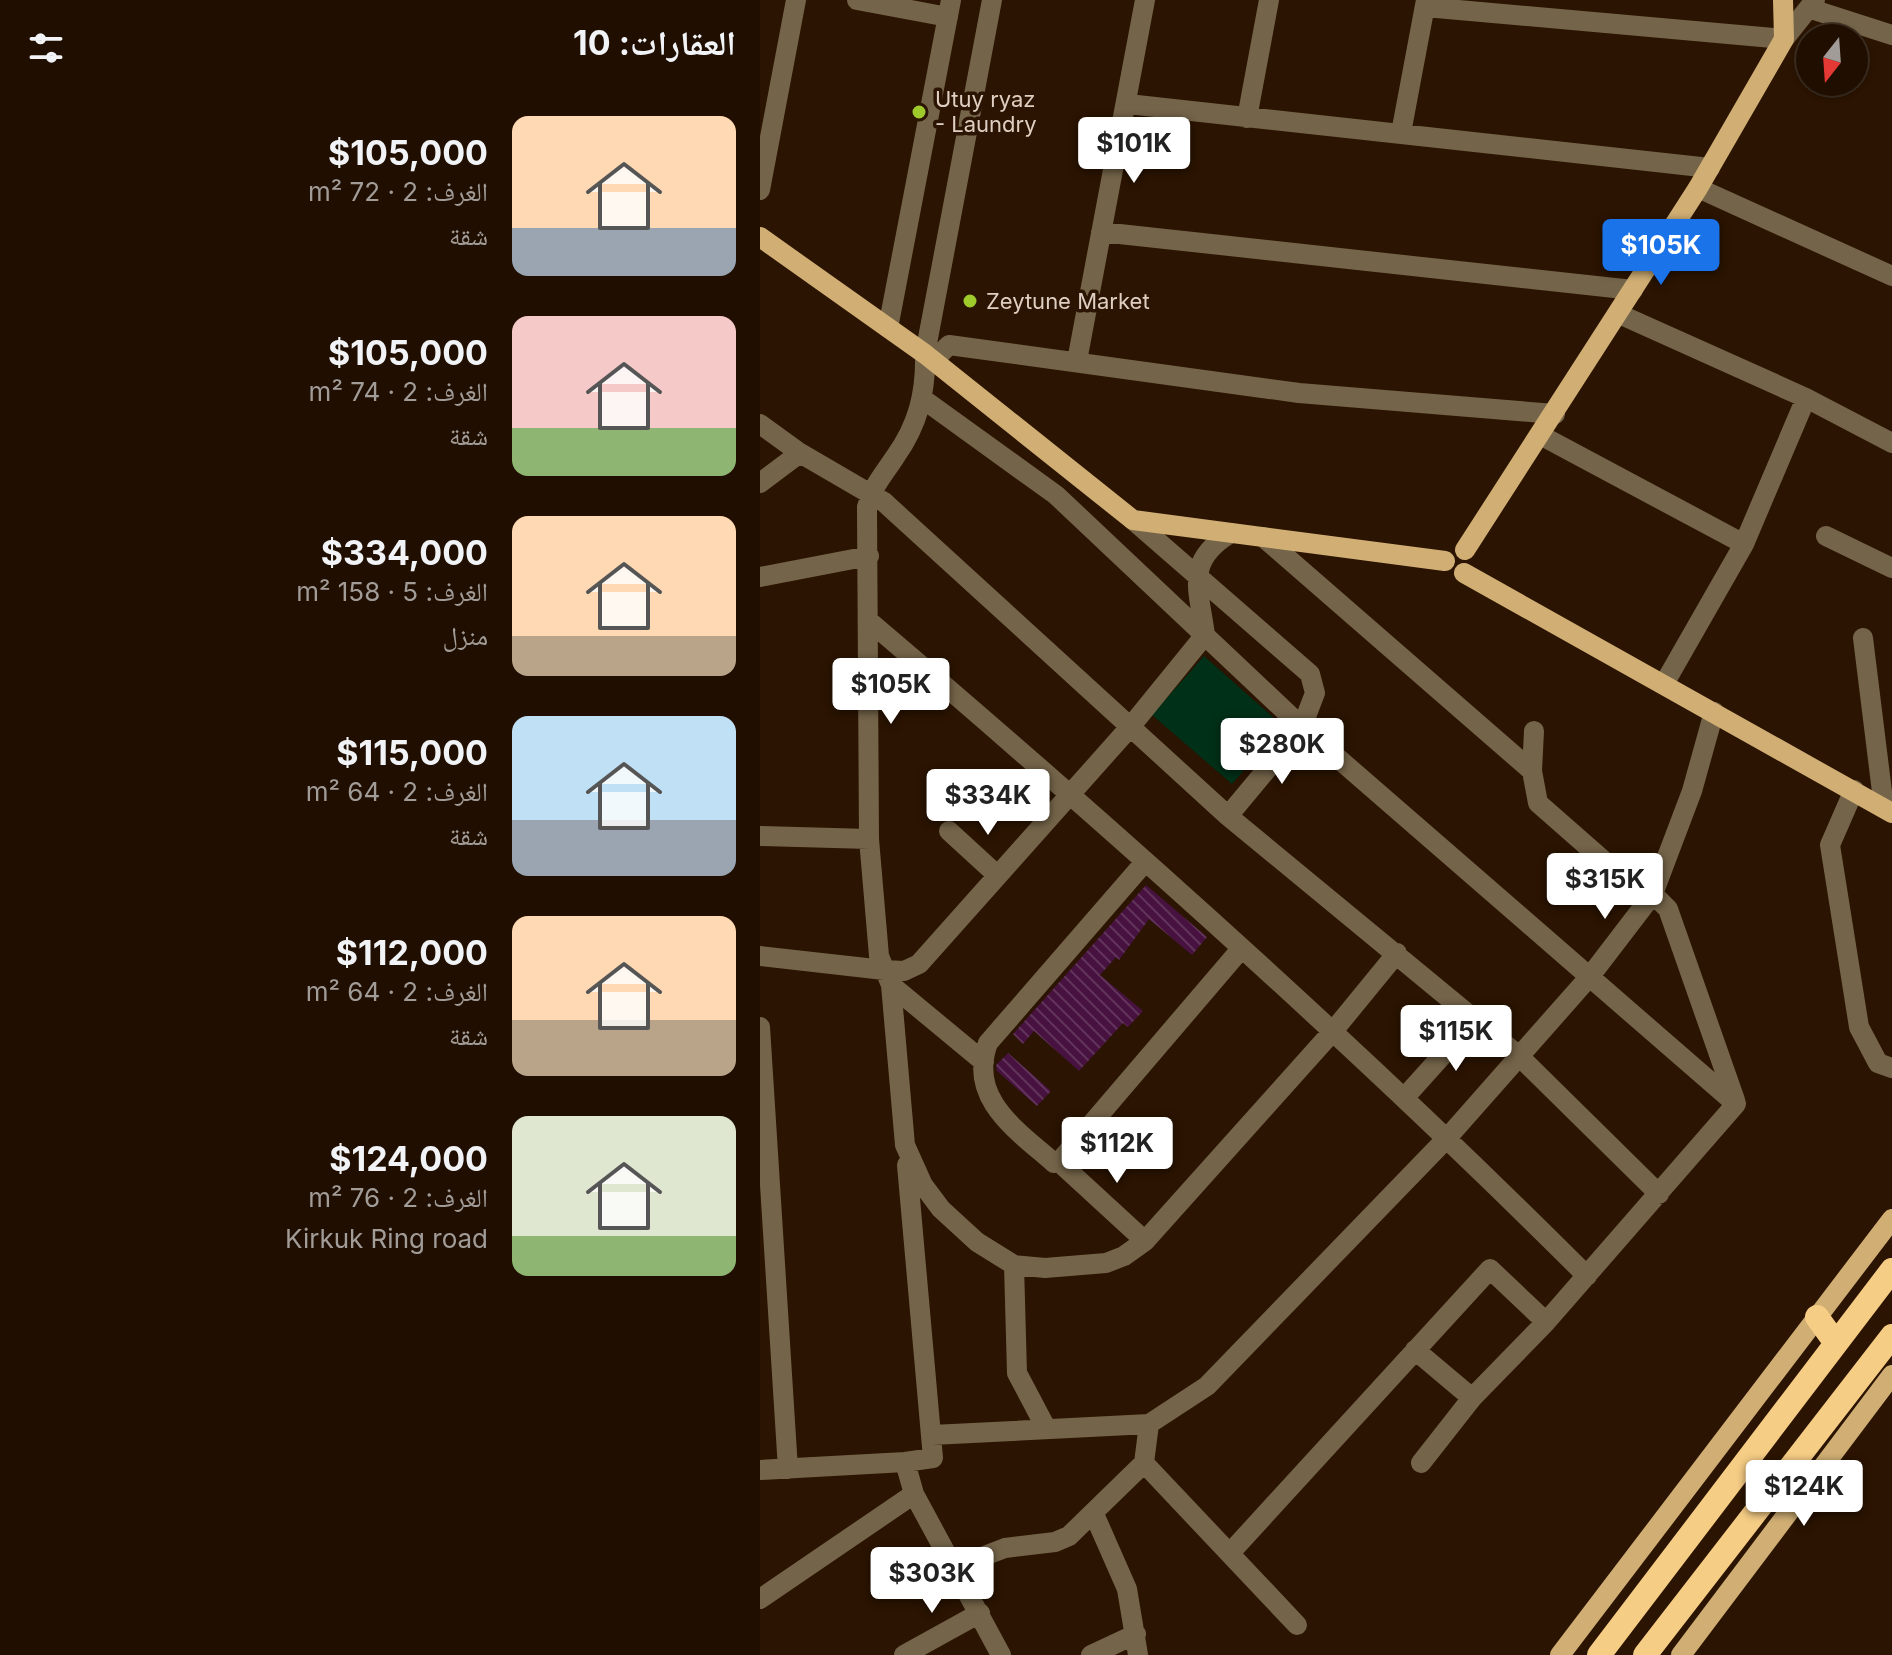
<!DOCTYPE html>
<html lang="ar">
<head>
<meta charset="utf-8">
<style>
  body { margin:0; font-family:Inter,"Noto Naskh Arabic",sans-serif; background:#28180b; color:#f1f3f6; direction:rtl; height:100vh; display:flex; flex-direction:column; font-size:30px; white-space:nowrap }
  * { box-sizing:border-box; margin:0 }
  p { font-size:26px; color:#a29c99 }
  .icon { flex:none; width:44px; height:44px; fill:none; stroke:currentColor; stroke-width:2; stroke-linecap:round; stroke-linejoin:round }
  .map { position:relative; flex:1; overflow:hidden; direction:ltr }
  .drawer { display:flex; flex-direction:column; background:#200f01; width:760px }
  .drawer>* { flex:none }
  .needle { width:52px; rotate:197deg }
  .fabs { position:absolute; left:1036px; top:24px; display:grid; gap:16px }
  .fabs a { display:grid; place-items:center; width:72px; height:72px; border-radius:50%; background:#200f01; box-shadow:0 2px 6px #0004,0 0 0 2px #3d2f23; font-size:40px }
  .price { position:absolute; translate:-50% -68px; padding:0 18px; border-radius:8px; background:#fff; color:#222; font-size:26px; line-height:52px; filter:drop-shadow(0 2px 4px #0008) }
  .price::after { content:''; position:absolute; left:50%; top:48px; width:24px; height:18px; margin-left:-12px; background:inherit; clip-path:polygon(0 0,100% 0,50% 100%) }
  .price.current { background:#1a73e8; color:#fff }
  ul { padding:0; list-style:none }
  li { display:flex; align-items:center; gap:24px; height:200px; padding:0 24px }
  li span { display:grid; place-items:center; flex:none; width:224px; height:160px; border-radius:16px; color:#555 }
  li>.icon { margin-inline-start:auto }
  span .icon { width:96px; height:96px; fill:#fffc; stroke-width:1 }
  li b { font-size:34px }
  h2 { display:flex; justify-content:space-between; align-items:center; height:96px; padding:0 24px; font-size:34px }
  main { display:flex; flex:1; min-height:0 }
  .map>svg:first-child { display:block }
  .green { fill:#003018 }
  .building { fill:url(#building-back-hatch) }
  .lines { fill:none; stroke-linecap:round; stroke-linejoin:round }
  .minor { stroke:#746449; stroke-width:20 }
  .major { stroke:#d1af74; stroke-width:20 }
  .highway { stroke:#f6cd85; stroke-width:24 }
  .poi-dot { fill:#9fca2c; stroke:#2b1401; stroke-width:3 }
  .labels { text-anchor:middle; stroke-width:7; stroke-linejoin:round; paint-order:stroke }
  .poi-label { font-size:22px; fill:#dfcec2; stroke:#2b1401; text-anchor:start }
</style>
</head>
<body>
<main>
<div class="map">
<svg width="1132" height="1655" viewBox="0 0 1132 1655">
  <defs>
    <pattern id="building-back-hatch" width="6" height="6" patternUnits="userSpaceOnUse" patternTransform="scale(2)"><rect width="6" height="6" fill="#471240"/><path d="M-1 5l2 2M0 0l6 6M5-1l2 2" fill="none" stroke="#61335a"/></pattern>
  </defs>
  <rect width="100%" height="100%" fill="#2b1401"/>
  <!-- green -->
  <path class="green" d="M444,656L523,726L472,784L392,715Z"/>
  <!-- building -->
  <path class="building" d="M386,885L447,937L432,955L389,919L359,960L356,957L340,975L383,1011L368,1027L363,1023L319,1071L274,1031L263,1044L253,1034Z
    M248,1053L291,1091L277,1106L237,1071L236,1065Z"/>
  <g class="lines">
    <!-- minor -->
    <path class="minor" d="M97,0L188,17
      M232,0L165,354C166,393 158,425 135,457C124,474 112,487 107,507L109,839L119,956L131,985L145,1145L163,1185L181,1209L217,1242L254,1265L285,1268L346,1263L364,1256L385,1241L574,1030L637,953
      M665,7L1024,39L1055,0
      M1051,9L1132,35
      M368,104L950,168
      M487,118L509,0
      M641,133L666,0
      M938,188L1132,276
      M0,190L36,0
      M341,232L873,290
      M859,314L1046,398L1132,443
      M128,328L191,0
      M173,361L189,345L539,393L795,414
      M317,361L385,0
      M163,399L296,495L542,727L468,816
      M0,424L40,453L124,502L468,816L759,1056L899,1194
      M782,436L984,544
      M0,483L40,453
      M373,520L550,674L555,693L542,727L976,1104
      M1066,536L1132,568
      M503,537L772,771L778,803L868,882L893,894L908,909L975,1100
      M0,577L109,556
      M109,621C356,831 598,1047 827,1276
      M1103,638L1124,808
      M904,684L984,544L1046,398
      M772,771L774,731
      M1094,790L1070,845L1099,1027L1118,1063L1132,1068
      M189,831L237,875
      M0,836L109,839
      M385,862L228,1043C207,1099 258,1131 294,1163L299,1162L481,949
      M0,956L124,970L144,971L159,964L371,726L445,635C439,589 424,561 471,533
      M131,985L224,1062
      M0,1027L28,1469
      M645,1097L715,1019
      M299,1162L385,1241
      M254,1265L257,1373L286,1428
      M655,1350L712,1398
      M172,1435L389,1424L447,1386L688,1137L831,975L893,894L932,791L954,712
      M145,1462L154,1494L241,1655
      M384,1463L537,1625
      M661,1463L712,1398L786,1322L976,1104
      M0,1470L145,1462L173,1458L147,1165
      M334,1514L367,1589L378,1655
      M470,1553L730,1269L786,1322
      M193,1568L245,1548L295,1542L309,1536L384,1463L389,1424
      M0,1599L154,1494
      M144,1655L220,1613
      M331,1655L376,1634"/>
    <!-- major -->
    <path class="major" d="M0,237L165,354L373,520L685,561
      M705,550L938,188L1024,39L1023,0
      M704,573L1132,813
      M800,1655L1132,1219
      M921,1655L1132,1375"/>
    <!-- highway -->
    <path class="highway" d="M1057,1317L1075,1342
      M839,1655L1132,1270
      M885,1655L1132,1336"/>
  </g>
  <!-- markers -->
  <g class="poi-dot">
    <circle cx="159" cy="112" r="8"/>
    <circle cx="210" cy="301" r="8"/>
  </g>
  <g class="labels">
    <!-- poi labels -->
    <g class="poi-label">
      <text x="175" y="107">Utuy ryaz<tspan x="175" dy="25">- Laundry</tspan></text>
      <text x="226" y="309">Zeytune Market</text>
    </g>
  </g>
</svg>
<div class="fabs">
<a><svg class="needle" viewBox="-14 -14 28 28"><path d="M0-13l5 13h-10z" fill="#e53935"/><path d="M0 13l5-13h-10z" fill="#a29c99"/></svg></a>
</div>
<b class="price" style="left:374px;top:185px">$101K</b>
<b class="price current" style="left:901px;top:287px">$105K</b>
<b class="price" style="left:131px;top:726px">$105K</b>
<b class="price" style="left:522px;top:786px">$280K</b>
<b class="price" style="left:228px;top:837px">$334K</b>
<b class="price" style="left:845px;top:921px">$315K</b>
<b class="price" style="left:696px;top:1073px">$115K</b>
<b class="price" style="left:357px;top:1185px">$112K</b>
<b class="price" style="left:1044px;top:1528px">$124K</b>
<b class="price" style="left:172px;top:1615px">$303K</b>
</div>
<section class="drawer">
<h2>العقارات: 10<svg class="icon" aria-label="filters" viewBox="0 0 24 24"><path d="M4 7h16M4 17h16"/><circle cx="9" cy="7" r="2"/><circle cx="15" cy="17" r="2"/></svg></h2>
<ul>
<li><span style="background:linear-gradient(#ffd9b3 70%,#9aa5b1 0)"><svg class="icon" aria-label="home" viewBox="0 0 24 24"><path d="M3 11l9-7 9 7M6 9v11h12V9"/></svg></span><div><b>$105,000</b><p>الغرف: 2 · 72 m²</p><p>شقة</p></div></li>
<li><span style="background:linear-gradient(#f6c9c9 70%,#8fb573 0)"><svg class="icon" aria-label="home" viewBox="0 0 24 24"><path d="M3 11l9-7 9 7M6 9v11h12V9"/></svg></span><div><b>$105,000</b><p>الغرف: 2 · 74 m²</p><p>شقة</p></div></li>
<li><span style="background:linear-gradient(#ffd9b3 75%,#b9a48a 0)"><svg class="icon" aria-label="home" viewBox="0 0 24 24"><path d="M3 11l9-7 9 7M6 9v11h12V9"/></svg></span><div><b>$334,000</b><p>الغرف: 5 · 158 m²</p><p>منزل</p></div></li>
<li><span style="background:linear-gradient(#bfe0f5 65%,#9aa5b1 0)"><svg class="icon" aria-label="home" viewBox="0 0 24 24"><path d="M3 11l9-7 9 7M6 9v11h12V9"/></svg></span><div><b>$115,000</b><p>الغرف: 2 · 64 m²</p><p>شقة</p></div></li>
<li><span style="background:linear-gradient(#ffd9b3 65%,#b9a48a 0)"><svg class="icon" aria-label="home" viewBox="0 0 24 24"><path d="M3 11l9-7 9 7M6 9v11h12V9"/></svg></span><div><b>$112,000</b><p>الغرف: 2 · 64 m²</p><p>شقة</p></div></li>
<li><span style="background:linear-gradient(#dfe7d0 75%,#8fb573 0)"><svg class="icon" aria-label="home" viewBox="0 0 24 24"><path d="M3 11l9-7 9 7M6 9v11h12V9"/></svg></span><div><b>$124,000</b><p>الغرف: 2 · 76 m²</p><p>Kirkuk Ring road</p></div></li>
</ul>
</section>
</main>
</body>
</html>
